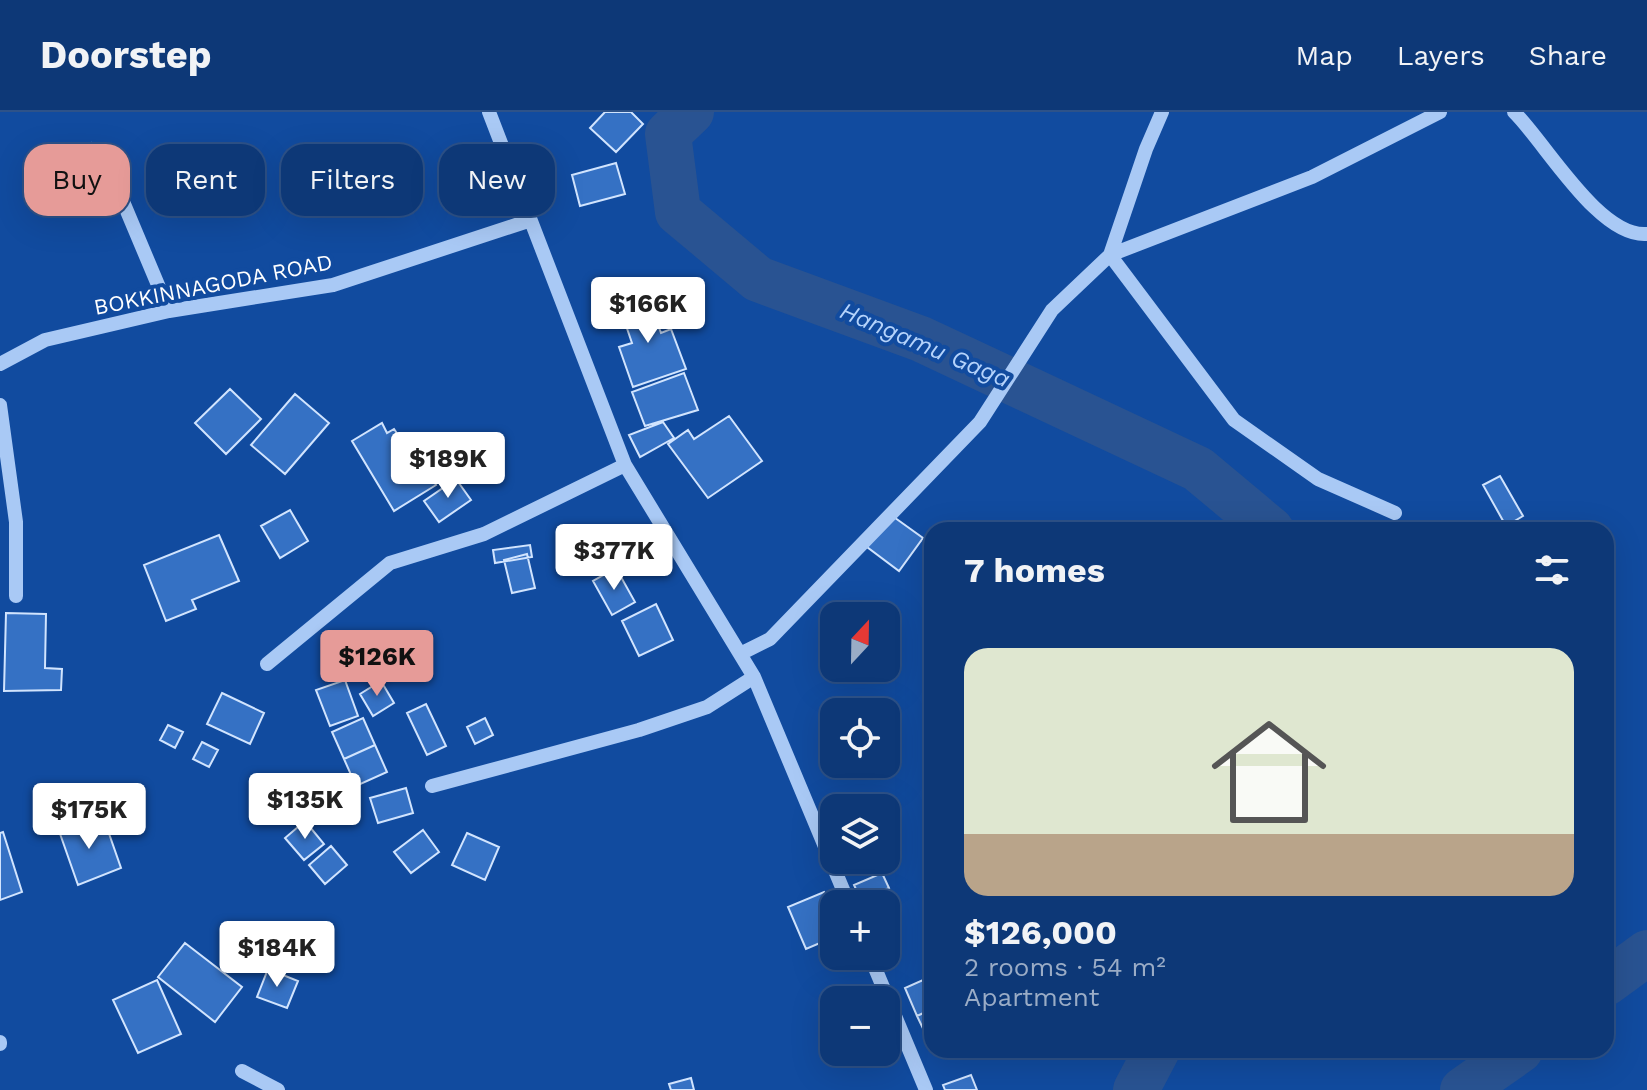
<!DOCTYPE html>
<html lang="en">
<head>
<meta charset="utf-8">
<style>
  body { margin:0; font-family:"Work Sans",sans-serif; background:#1b437f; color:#f1f3f6; height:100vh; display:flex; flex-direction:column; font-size:30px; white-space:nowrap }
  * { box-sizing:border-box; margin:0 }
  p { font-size:26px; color:#9aacc6 }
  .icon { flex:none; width:44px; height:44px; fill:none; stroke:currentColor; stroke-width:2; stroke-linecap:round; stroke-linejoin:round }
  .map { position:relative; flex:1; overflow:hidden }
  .side { position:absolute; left:924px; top:410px; width:690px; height:536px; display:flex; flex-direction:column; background:#0d3877; border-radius:24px; box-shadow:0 8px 32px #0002,0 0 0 2px #2d5289 }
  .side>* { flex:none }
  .guide { position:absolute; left:24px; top:32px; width:760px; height:72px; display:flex; gap:16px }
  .needle { width:52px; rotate:22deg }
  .tools { position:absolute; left:820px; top:490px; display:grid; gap:16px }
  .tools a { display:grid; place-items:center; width:80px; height:80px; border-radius:16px; background:#0d3877; box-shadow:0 8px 32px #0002,0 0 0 2px #2d5289; font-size:40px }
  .price { position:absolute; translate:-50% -68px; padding:0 18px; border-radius:8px; background:#fff; color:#222; font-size:26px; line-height:52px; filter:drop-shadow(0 2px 4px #0008) }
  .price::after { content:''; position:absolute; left:50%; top:48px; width:24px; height:18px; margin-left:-12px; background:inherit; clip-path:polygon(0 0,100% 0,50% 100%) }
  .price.active { background:#e69b98; color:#111 }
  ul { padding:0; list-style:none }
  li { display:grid; align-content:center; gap:16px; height:424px; padding:0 40px }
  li+li { border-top:2px solid #2d5289 }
  li span { display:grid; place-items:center; height:248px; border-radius:24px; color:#555 }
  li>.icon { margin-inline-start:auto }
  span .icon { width:144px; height:144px; fill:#fffc; stroke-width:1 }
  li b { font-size:34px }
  h2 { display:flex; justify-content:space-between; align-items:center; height:96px; padding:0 40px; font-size:34px }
  .chip { padding:0 28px; border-radius:24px; background:#0d3877; box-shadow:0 8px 32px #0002,0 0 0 2px #2d5289; font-size:28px; line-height:72px }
  .chip.active { background:#e69b98; color:#111 }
  header { display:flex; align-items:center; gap:48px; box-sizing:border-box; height:112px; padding:0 40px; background:#0d3877; border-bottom:2px solid #2d5289 }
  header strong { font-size:38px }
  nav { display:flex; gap:44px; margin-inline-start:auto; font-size:28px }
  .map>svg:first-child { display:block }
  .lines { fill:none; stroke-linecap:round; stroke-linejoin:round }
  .river { stroke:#295392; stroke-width:46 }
  .building { fill:#3571c4; stroke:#d1e4fe; stroke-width:2 }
  .minor { stroke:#a9c9f5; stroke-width:14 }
  .labels { text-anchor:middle; stroke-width:8; stroke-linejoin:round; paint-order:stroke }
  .street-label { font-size:22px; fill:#fff; stroke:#114b9f }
  .water-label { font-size:24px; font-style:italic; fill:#b5d3fb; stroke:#114b9f }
</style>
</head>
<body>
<header>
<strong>Doorstep</strong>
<nav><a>Map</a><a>Layers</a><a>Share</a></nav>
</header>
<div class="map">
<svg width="1647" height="978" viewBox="0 0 1647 978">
  <rect width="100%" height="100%" fill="#114b9f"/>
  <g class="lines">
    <!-- river -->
    <path class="river" d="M691,0L668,22L678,100L758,167L921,227L1198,357L1271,418
      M1606,871L1647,841
      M1136,978L1157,938
      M1463,978L1520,938"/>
  </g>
  <!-- building -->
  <path class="building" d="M605,0H631L643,12L616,40L590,16Z
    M91,31L106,64L64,83L49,49Z
    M479,50L490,80L458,91L447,61Z
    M616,51L625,82L580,94L572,63Z
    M647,183L661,221L671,217L686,257L633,275L619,235L632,231L619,193Z
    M684,261L698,298L645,314L632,280Z
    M230,277L261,307L226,342L195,311Z
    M295,282L329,311L285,362L251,333Z
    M729,304L762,349L708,386L668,332L688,318L694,327Z
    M663,310L674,326L640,345L629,323Z
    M382,311L387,321L394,317L403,330L408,327L436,373L394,399L352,329Z
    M1500,364L1523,404L1506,414L1483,373Z
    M456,367L471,388L439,410L424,389Z
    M290,398L308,429L280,446L261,414Z
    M891,403L923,426L899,459L867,435Z
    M219,423L239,469L192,488L196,497L166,509L144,453Z
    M530,433L532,445L495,451L493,438Z
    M527,442L535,476L512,481L504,448Z
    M616,456L635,490L612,503L593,469Z
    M656,492L673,528L639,544L622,509Z
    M6,501L46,502L45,556L62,557L61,578L4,579Z
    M345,568L358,604L330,614L316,578Z
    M381,569L394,591L373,604L360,582Z
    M222,581L264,601L250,632L207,612Z
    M426,592L446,634L427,643L407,601Z
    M363,606L375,633L344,647L332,620Z
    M485,606L493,623L475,632L467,615Z
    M168,613L183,620L175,636L160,628Z
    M202,630L218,638L209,655L193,647Z
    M375,633L387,660L356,674L344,647Z
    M316,665L341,666L340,699L315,698Z
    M258,673L276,674V692H258Z
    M406,676L413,701L378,711L370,686Z
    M83,708L88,720L106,713L121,756L78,773L58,716Z
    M305,709L324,732L304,748L285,726Z
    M423,718L439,740L411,761L394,740Z
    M3,720L22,780L0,788V721Z
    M467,721L499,735L485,768L452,753Z
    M331,734L347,753L325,772L309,753Z
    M859,748H883L884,750L864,759Z
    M882,761L889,776L861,788L854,773Z
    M824,780L834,803V825L806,837L788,795Z
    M185,831L242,875L215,910L158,865Z
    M268,857L298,869L287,896L257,885Z
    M932,864V897L917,904L905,876Z
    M157,868L181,922L138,941L113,888Z
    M932,897V929L930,931L917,904Z
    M971,963L977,978H945L943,973Z
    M691,966L694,978H671L669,972Z"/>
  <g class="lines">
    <!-- minor -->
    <path class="minor" d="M489,0L625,353L754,565L849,792
      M1162,0L1146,37L1110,143L1234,308L1318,367L1395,401
      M1514,0C1545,30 1599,126 1647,122
      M124,92L169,199
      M0,252L45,228L169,199L333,173L528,109
      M0,293L16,410V484
      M742,541L770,527L980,310L1052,198L1110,143L1312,65L1440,0
      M267,552L390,451L484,422L625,353
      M432,674L639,618L707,595L754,565
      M870,844L926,978
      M0,930V932
      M242,959L278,978"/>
  </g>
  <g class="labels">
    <!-- street labels -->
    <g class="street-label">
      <text transform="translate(213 172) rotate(-11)" y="8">BOKKINNAGODA ROAD</text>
    </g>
    <!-- water labels -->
    <g class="water-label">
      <text transform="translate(925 233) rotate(23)" y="8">Hangamu Gaga</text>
    </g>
  </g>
</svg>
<div class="tools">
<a><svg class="needle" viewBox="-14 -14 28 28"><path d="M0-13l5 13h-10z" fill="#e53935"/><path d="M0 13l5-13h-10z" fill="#9aacc6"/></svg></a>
<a><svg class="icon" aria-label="locate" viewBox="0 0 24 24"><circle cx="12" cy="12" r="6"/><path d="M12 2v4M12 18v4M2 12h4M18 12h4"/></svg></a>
<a><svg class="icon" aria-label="layers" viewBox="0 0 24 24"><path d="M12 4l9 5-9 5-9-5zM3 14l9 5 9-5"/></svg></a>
<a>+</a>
<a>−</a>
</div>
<b class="price" style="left:648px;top:233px">$166K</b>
<b class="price" style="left:448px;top:388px">$189K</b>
<b class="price" style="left:614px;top:480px">$377K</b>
<b class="price active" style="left:377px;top:586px">$126K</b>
<b class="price" style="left:305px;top:729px">$135K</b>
<b class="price" style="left:89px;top:739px">$175K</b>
<b class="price" style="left:277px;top:877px">$184K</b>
<div class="guide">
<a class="chip active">Buy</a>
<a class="chip">Rent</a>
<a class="chip">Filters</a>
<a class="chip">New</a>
</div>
<section class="side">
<h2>7 homes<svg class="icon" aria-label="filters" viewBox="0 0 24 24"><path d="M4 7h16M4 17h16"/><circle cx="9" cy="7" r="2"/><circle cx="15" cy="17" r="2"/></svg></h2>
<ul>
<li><span style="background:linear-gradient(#dfe7d0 75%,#b9a48a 0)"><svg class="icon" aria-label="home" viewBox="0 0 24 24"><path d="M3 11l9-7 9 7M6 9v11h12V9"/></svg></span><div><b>$126,000</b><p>2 rooms · 54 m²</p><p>Apartment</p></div></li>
</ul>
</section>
</div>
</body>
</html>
